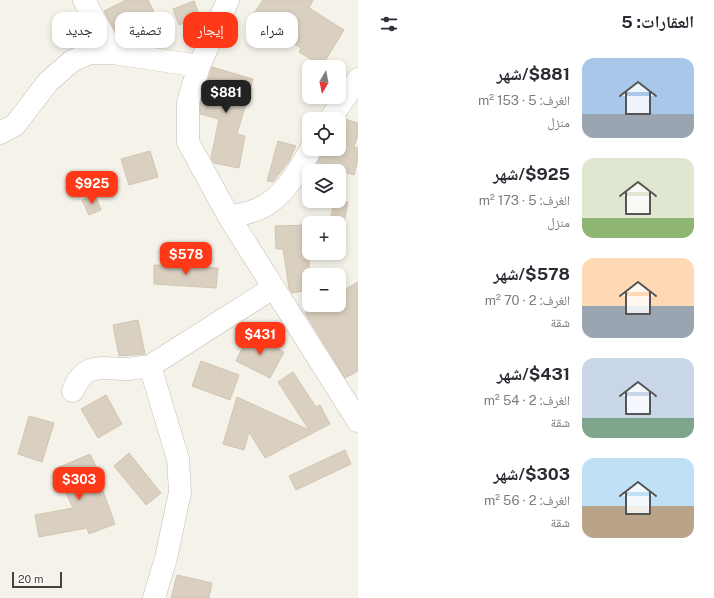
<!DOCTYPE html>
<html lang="ar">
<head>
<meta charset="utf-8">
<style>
  body { margin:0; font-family:"Public Sans","Noto Naskh Arabic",sans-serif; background:#f2f2f3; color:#2b2b33; direction:rtl; height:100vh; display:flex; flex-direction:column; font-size:15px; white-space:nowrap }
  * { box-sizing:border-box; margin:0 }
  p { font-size:13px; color:#7c7c81 }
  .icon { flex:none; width:22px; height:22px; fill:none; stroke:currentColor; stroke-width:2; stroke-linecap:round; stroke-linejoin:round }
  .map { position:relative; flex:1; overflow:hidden; direction:ltr }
  .details { display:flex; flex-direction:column; background:#fff; width:356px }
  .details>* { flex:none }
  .guide { position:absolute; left:12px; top:12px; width:286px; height:36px; direction:rtl; display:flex; gap:8px }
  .needle { width:26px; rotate:190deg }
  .tools { position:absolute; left:302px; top:60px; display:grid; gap:8px }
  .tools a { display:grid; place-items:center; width:44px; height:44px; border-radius:8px; background:#fff; box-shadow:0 2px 6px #0003; font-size:20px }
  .scale { position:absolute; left:12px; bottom:10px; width:50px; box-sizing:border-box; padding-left:4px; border:2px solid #4a4237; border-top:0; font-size:11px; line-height:14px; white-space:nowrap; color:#4a4237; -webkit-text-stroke:3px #fff; paint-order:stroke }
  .price { position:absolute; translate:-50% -34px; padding:0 9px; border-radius:8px; background:#ff3817; color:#fff; font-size:13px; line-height:26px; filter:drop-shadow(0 1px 2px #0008) }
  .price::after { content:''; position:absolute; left:50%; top:24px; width:12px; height:9px; margin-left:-6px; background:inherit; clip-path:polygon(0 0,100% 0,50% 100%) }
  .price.active { background:#222; color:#fff }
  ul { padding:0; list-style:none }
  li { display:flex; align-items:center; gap:12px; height:100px; padding:0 20px }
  li span { display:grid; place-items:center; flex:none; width:112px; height:80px; border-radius:12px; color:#555 }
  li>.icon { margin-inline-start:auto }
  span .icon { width:48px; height:48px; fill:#fffc; stroke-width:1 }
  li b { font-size:17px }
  h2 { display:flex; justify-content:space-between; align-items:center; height:48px; padding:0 20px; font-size:17px }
  .tag { padding:0 14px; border-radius:12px; background:#fff; box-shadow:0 2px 6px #0003; font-size:14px; line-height:36px }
  .tag.active { background:#ff3817; color:#fff }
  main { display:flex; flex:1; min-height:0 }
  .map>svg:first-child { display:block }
  .building { fill:#dad0c1; stroke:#d2c5b1 }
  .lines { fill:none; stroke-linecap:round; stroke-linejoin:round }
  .minor-casing { stroke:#c4bcaf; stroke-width:23 }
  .minor { stroke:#fff; stroke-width:22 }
</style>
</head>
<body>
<main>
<section class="details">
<h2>العقارات: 5<svg class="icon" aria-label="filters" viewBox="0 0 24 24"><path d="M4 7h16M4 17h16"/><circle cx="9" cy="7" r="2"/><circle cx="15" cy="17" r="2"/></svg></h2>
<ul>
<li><span style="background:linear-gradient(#a9c7e8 70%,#9aa5b1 0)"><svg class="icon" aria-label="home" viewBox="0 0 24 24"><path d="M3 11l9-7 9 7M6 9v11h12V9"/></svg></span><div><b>$881/شهر</b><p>الغرف: 5 · 153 m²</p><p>منزل</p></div></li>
<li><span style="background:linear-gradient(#dfe7d0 75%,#8fb573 0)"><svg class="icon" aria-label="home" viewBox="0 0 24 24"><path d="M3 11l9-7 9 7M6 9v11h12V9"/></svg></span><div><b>$925/شهر</b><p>الغرف: 5 · 173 m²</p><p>منزل</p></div></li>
<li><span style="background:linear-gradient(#ffd9b3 60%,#9aa5b1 0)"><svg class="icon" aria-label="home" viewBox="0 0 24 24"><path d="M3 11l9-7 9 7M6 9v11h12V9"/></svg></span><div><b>$578/شهر</b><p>الغرف: 2 · 70 m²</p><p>شقة</p></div></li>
<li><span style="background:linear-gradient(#c9d6e8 75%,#7fa58c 0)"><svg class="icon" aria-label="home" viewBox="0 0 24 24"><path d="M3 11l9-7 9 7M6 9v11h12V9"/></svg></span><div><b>$431/شهر</b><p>الغرف: 2 · 54 m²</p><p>شقة</p></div></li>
<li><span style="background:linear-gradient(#bfe0f5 60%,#b9a48a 0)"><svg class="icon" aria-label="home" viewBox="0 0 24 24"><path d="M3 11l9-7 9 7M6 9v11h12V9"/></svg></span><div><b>$303/شهر</b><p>الغرف: 2 · 56 m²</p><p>شقة</p></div></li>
</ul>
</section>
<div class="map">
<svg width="358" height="598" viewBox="0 0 358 598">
  <rect width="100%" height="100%" fill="#f5f2ea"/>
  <!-- building -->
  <path class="building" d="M126,0H148L156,16L118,36L104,11Z
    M263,0H313L309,8L344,30L322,66L299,52L301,48L252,16Z
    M194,1L200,17L179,25L173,9Z
    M212,67L253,79L237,134L245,136L239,168L214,163L211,158L219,119L200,114V104Z
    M345,119L358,123V135L354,147L358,148V160L354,175L317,164L323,149H339V136Z
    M278,141L296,146L289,161L273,182L267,181Z
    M150,151L158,177L129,185L121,159Z
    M95,195L101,210L89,215L82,200Z
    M334,201L348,202L344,223H330Z
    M309,225V290L292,293L289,288L283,249H276L275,226Z
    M154,265L218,268L216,288L154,284Z
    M358,282V371L345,378L305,313L319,305H339V293Z
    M138,320L145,354L119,356L113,325Z
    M249,334L284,352L270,378L236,361Z
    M201,361L239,375L230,400L192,386Z
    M293,372L316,407L320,405L330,424L265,458L249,432L244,450L223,444L237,397L309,430L278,382Z
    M106,395L122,424L98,438L81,409Z
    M29,416L54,423L42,462L18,454Z
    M345,450L351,464L296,490L289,476Z
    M129,453L161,493L146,505L114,466Z
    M90,454L102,479L99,480L115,524L89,534L87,528L39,537L35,515L73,508L55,469Z
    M177,575L212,583L209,598H171Z"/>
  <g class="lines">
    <!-- minor casing -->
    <g class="minor-casing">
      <path id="minor" d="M84,0L113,53
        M228,0L199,66L188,102V142L229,217L358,421
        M330,119L358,79
        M0,133L15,125L48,82L72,61L90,53H113L199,66
        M229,217C237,215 245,214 253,211C281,202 297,173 311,149
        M150,366L178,459L180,492L166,558L154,598
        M73,391C84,361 103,369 128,369C135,368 143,367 150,366L273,288"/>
    </g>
    <!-- minor -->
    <use href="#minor" class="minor"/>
  </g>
</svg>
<div class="tools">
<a><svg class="needle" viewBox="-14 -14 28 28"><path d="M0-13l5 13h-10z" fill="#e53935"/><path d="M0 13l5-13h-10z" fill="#7c7c81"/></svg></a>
<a><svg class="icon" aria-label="locate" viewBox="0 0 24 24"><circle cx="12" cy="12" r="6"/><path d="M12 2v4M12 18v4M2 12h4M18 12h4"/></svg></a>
<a><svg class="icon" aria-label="layers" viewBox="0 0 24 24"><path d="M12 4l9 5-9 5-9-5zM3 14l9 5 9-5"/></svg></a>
<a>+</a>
<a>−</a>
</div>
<div class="scale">20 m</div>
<b class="price active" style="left:226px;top:114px">$881</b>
<b class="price" style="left:92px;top:205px">$925</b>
<b class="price" style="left:186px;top:276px">$578</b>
<b class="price" style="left:260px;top:356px">$431</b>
<b class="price" style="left:79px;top:501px">$303</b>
<div class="guide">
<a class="tag">شراء</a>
<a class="tag active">إيجار</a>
<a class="tag">تصفية</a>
<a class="tag">جديد</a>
</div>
</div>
</main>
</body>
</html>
